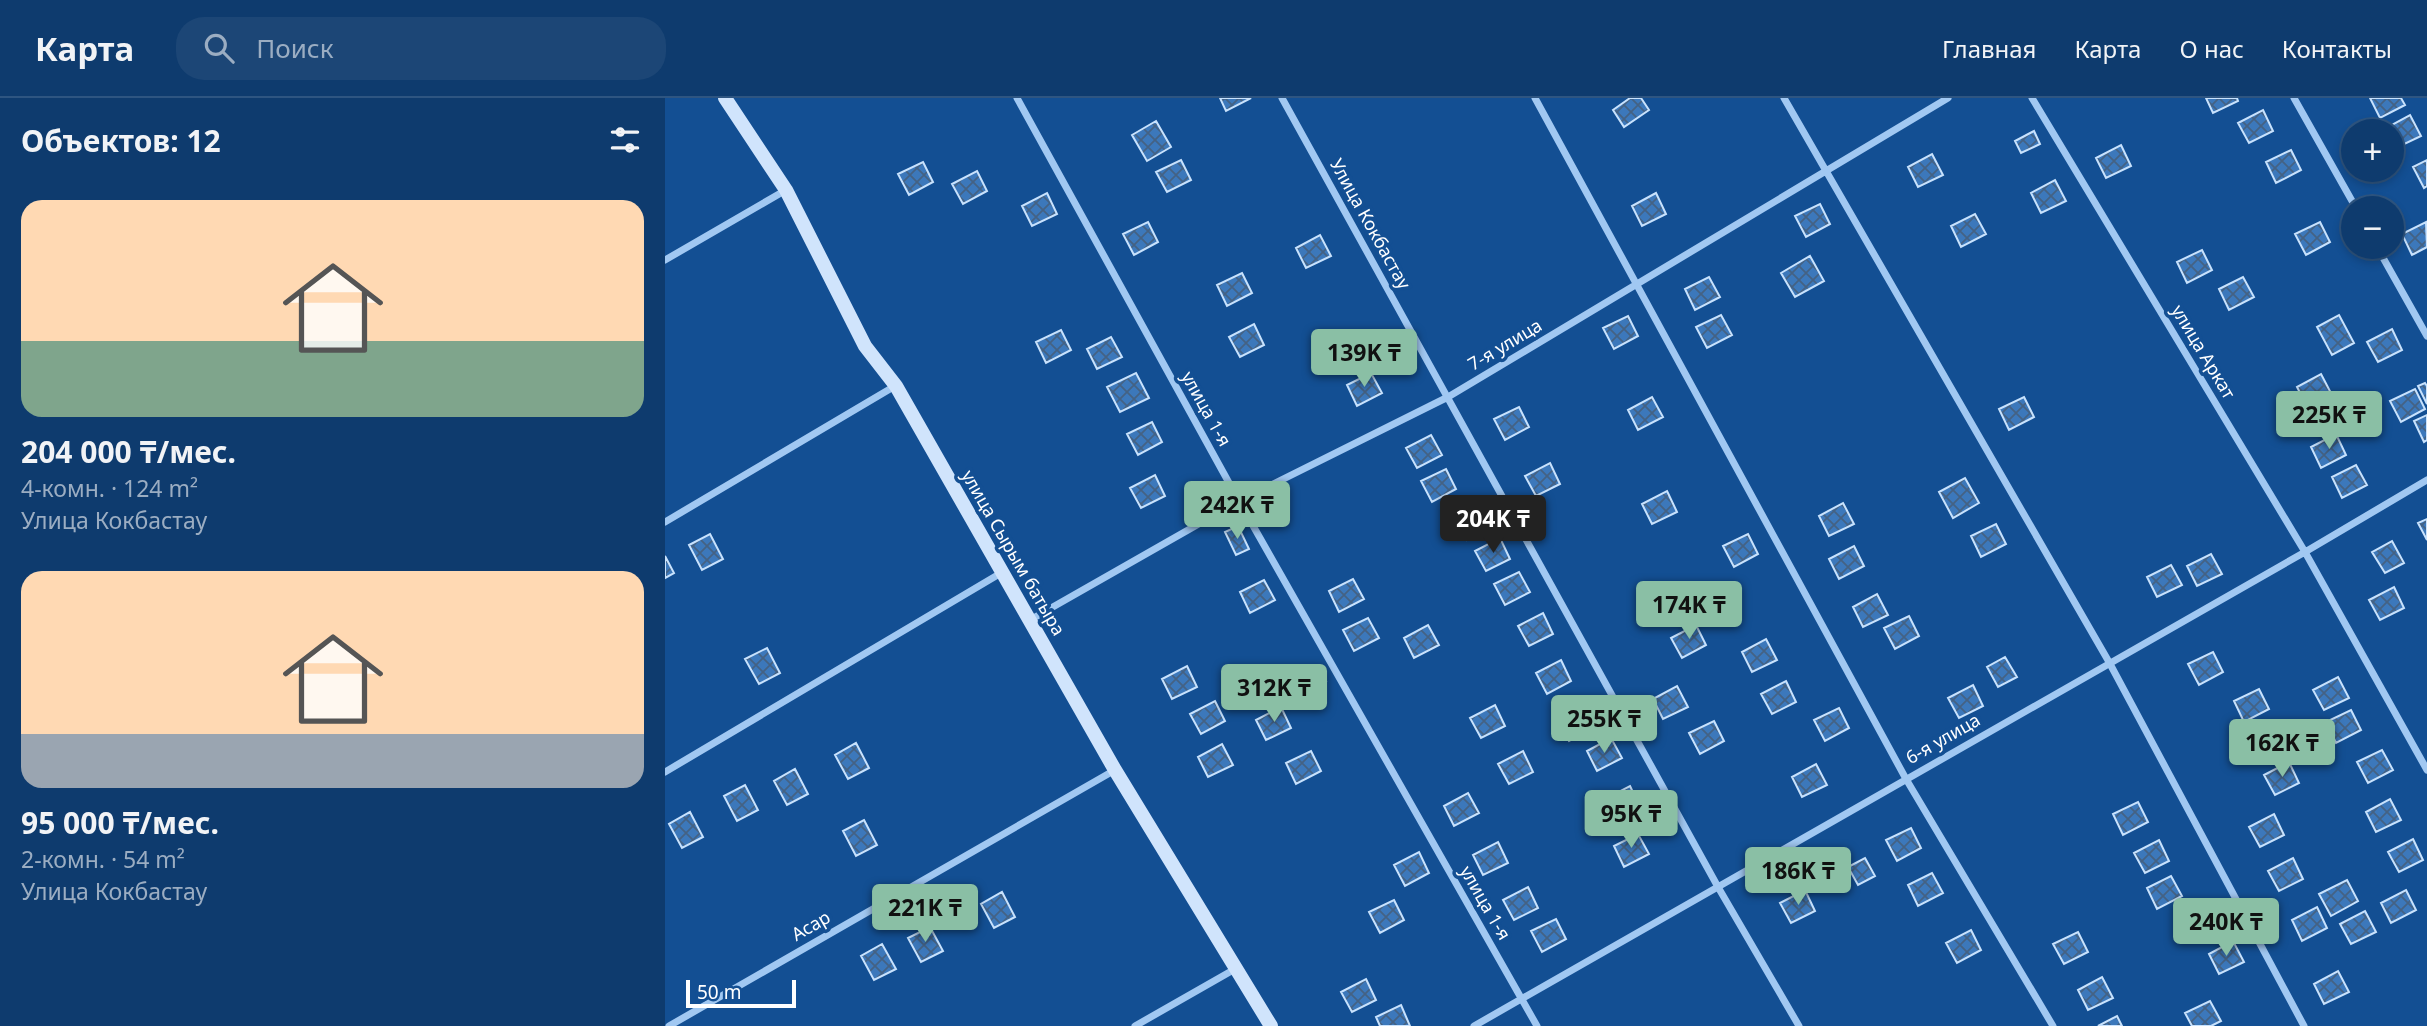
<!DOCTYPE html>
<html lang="ru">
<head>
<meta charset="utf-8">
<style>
  body { margin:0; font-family:"Noto Sans",sans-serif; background:#1c4676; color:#f1f3f6; height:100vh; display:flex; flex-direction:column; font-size:26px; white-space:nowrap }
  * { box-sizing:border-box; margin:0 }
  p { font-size:23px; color:#9badc2 }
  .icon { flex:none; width:38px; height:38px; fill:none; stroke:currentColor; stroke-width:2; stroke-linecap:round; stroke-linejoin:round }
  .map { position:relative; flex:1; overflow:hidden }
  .details { display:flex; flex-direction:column; background:#0e3b6e; width:665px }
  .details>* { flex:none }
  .tools { position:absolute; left:1676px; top:21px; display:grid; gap:14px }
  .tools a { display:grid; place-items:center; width:63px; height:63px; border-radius:50%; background:#0e3b6e; box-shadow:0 4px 10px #0003,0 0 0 2px #2e5581; font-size:35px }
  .scale { position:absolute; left:21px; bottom:18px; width:110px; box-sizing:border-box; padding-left:7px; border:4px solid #fff; border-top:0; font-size:19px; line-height:24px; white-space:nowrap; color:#fff; -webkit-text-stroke:5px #134f93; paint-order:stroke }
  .price { position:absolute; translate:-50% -60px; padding:0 16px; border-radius:7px; background:#8abfa5; color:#111; font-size:23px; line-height:46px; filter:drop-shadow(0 2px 4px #0008) }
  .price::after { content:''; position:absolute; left:50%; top:42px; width:21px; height:16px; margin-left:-10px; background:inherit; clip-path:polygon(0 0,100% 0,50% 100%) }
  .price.selected { background:#222; color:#fff }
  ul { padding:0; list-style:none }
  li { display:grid; align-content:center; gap:14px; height:371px; padding:0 21px }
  li span { display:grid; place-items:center; height:217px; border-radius:21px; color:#555 }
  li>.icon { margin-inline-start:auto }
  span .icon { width:126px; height:126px; fill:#fffc; stroke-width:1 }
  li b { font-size:30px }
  h2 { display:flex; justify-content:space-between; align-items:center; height:84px; padding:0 21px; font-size:30px }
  header { display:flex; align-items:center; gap:42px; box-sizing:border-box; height:98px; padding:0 35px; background:#0e3b6e; border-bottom:2px solid #2e5581 }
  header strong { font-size:33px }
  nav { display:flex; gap:38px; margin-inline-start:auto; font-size:24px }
  .search { width:490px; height:63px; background:#1c4676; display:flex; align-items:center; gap:18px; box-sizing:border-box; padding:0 24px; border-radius:28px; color:#9badc2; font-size:26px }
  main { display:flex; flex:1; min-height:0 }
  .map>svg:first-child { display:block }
  .building { fill:url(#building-cross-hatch); stroke:#c8e2fd; stroke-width:2 }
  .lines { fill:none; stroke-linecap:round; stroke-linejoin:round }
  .street { stroke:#a1c8f2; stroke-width:7 }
  .secondary { stroke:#d0e4fc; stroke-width:14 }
  .labels { text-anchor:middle; stroke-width:7; stroke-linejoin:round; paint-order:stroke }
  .street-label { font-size:18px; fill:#fff; stroke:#134f93 }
</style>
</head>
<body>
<header>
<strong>Карта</strong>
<div class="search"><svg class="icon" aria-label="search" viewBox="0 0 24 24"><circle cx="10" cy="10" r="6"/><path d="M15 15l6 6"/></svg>Поиск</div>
<nav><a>Главная</a><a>Карта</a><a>О нас</a><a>Контакты</a></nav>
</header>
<main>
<section class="details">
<h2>Объектов: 12<svg class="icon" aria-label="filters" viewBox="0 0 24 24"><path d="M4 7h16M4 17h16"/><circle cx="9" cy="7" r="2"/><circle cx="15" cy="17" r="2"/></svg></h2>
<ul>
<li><span style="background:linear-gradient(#ffd9b3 65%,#7fa58c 0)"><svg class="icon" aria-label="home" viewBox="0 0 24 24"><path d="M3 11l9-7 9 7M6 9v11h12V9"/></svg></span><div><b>204 000 ₸/мес.</b><p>4-комн. · 124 m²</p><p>Улица Кокбастау</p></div></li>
<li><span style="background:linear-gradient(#ffd9b3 75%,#9aa5b1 0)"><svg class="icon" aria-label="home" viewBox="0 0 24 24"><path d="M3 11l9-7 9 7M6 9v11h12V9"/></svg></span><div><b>95 000 ₸/мес.</b><p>2-комн. · 54 m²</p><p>Улица Кокбастау</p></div></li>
</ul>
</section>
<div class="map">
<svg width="1762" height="928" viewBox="0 0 1762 928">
  <defs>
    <pattern id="building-cross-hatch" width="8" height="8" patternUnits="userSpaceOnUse" patternTransform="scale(1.75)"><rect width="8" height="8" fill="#3c78bb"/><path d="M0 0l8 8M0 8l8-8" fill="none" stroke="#446284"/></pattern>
  </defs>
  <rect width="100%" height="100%" fill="#134f93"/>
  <!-- building -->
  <path class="building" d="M555,0H586L561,13Z
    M965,0H976L984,12L959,29L948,12Z
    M1541,0H1572L1573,3L1548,15Z
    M1705,0H1736L1740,7L1715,20Z
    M1598,12L1608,33L1584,45L1573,25Z
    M1745,17L1756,38L1731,50L1727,42V33H1723L1721,30Z
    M491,23L506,49L482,63L467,37Z
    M1369,33L1375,46L1356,55L1350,43Z
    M1456,47L1466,68L1441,80L1431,60Z
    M1626,52L1636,72L1611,85L1601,64Z
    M1267,56L1278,77L1253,89L1243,69Z
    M516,62L526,82L502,94L491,74Z
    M1762,62V88L1759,90L1748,69Z
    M258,64L268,84L244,97L233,76Z
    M312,73L322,93L298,106L287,86Z
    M1390,82L1401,103L1376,115L1366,95Z
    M382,95L392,116L367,128L357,108Z
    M991,95L1001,116L977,128L967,108Z
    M1155,106L1165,126L1141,139L1130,118Z
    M1310,116L1321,136L1296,149L1286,128Z
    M483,124L493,144L469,157L458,136Z
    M1655,124L1665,144L1641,157L1630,136Z
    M1761,124L1762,149L1747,157L1737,136Z
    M655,137L666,158L641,170L631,150Z
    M1537,152L1547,172L1522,185L1512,164Z
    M1145,158L1159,183L1130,199L1116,175Z
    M577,175L587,195L562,208L552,187Z
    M1044,179L1055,199L1030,212L1020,191Z
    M1578,179L1589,199L1564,212L1554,191Z
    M1056,217L1067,237L1042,250L1031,229Z
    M1674,217L1689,245L1667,257L1652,229Z
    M963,218L973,238L949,251L938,230Z
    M589,226L599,247L575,259L564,239Z
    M1727,231L1737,252L1713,264L1702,244Z
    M396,232L406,252L381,265L371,244Z
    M446,239L457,259L432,271L422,251Z
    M471,275L484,300L455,314L442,289Z
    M706,275L717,295L692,308L682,287Z
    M1656,276L1667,297L1642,309L1632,289Z
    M1760,285L1762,288V306L1753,288Z
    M1750,291L1760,311L1736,324L1725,303Z
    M987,299L998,319L973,332L963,312Z
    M1359,299L1369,319L1344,332L1334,311Z
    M854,309L864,329L840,342L829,321Z
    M1762,317V342L1759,344L1749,323Z
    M487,324L497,344L473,357L462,336Z
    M1671,336L1681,357L1656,370L1646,349Z
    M766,337L777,357L752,370L741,350Z
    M885,365L895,386L871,398L860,378Z
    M1691,367L1702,387L1677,400L1667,379Z
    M781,371L791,391L767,404L756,383Z
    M490,377L500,398L476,410L465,390Z
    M1300,380L1314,405L1288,420L1274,394Z
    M1002,393L1012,414L987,426L977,406Z
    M1178,405L1189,426L1164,438L1154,418Z
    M816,409L826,429L802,442L791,421Z
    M1762,421V442L1753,425Z
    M1331,426L1341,446L1316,459L1306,438Z
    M573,428L584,451L571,457L560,434Z
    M45,436L58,461L37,472L24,447Z
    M1083,436L1093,456L1069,469L1058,448Z
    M835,440L845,461L821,473L810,453Z
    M1727,443L1739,465L1720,475L1707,454Z
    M1189,448L1199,468L1174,481L1164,461Z
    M1546,456L1557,476L1532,488L1522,468Z
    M0,458L9,475L0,480Z
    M1506,467L1517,487L1492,499L1482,479Z
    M854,474L865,494L840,507L829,486Z
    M688,481L699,501L674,514L664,493Z
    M599,482L610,502L585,515L575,494Z
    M1012,486L1022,507L997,519L987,499Z
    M1729,489L1739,510L1715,522L1704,502Z
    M1212,496L1223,517L1198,529L1188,509Z
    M878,515L888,536L864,548L853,528Z
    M1244,518L1254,538L1230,551L1219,530Z
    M703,520L714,540L689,553L678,532Z
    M763,527L774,547L749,560L739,540Z
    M1031,527L1041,547L1017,560L1006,540Z
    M1101,541L1112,562L1087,574L1077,554Z
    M102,550L115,575L94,586L80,561Z
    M1548,554L1558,574L1534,587L1523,566Z
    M1340,559L1352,579L1333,589L1322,569Z
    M896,562L906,583L882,596L871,575Z
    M522,568L532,589L507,601L497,581Z
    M657,576L661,583L629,601L625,594Z
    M1673,579L1684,600L1659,612L1648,592Z
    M1121,583L1131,604L1107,616L1096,596Z
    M1308,587L1318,608L1294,620L1283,600Z
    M1012,588L1023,609L998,621L988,601Z
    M1594,591L1604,611L1579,624L1569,603Z
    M550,603L560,623L536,636L525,616Z
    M830,607L840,628L816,640L805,620Z
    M616,609L626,630L601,642L591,622Z
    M918,610L929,630L904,643L894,622Z
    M1174,610L1184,630L1160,643L1149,622Z
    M1686,612L1696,632L1671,645L1661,624Z
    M1049,623L1059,643L1035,656L1024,635Z
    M1613,630L1624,650L1599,663L1589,642Z
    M946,640L957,660L932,673L922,653Z
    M191,645L204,670L183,681L170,657Z
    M557,646L568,667L543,679L533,659Z
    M1717,652L1728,672L1703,685L1692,664Z
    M646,653L656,673L631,686L621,665Z
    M858,653L868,674L844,686L833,666Z
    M1624,664L1634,685L1610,697L1599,677Z
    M1151,666L1162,687L1137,699L1127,679Z
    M130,671L143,696L122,707L109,683Z
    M80,687L93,712L72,723L59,698Z
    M965,688L975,709L950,721L940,701Z
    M803,695L814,715L789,728L779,708Z
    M1725,701L1736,722L1711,734L1701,714Z
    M1473,704L1483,724L1458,737L1448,716Z
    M25,714L38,739L17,750L4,726Z
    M1609,716L1619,737L1595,749L1584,729Z
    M199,722L212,747L191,758L178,733Z
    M1246,730L1256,750L1232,763L1221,742Z
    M973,736L984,756L959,769L949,748Z
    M1748,741L1758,762L1734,774L1723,754Z
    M1494,742L1504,763L1480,775L1469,755Z
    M833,744L843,765L818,777L808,757Z
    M754,754L764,775L740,788L729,767Z
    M1200,760L1210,778L1193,787L1183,769Z
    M1628,760L1638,781L1614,793L1603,773Z
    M1267,775L1278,795L1253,808L1243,787Z
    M1506,778L1517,798L1492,811L1482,790Z
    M1682,782L1693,803L1666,818L1654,796Z
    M863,789L873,810L849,822L838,802Z
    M1140,792L1150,813L1126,825L1115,805Z
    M1741,792L1751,812L1726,825L1716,805Z
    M337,794L350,819L329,830L316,806Z
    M729,802L739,822L715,835L704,814Z
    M1551,805L1562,826L1537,838L1527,818Z
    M1652,809L1662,830L1637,843L1627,822Z
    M1700,813L1711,834L1686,846L1675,826Z
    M891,821L901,841L877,854L866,833Z
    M265,829L278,853L256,864L243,840Z
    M1306,832L1316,852L1292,865L1281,845Z
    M1413,834L1423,854L1399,866L1388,846Z
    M1568,843L1579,864L1554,876L1544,856Z
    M217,846L231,871L209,882L196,858Z
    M1673,873L1684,894L1659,906L1649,886Z
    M1437,879L1448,900L1423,912L1413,892Z
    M701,881L711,902L687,914L676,894Z
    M1545,903L1556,923L1546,928H1527L1520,915Z
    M736,907L745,928H715L711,919Z
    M1452,918L1457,928H1433Z"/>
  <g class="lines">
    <!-- street -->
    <path class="street" d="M352,0L574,403L872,928
      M617,0L1053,789L1134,928
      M870,0L1241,681L1388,928
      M1119,0L1444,564L1639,928
      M1367,0L1640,454L1762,672
      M1629,0L1691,110
      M1712,149L1762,238
      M0,162L121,92
      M0,424L230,288
      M365,522L574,403L783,299L1283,0
      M0,674L336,475
      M4,928L450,672
      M470,928L570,871
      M809,928L1640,454L1762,382"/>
    <!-- secondary -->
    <path class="secondary" d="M60,0L121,92L200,248L231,288L450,672L606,928"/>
  </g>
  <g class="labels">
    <!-- street labels -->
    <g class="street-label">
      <text transform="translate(705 126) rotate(61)" y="6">Улица Кокбастау</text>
      <text transform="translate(840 247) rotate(-31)" y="6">7-я улица</text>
      <text transform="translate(1538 254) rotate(59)" y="6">улица Аркат</text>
      <text transform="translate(541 311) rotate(61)" y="6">улица 1-я</text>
      <text transform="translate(348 455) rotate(60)" y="6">улица Сырым батыра</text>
      <text transform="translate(1278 641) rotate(-30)" y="6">6-я улица</text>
      <text transform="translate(820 805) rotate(60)" y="6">улица 1-я</text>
      <text transform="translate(146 828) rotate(-30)" y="6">Асар</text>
    </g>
  </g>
</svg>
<div class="tools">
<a>+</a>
<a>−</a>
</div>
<div class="scale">50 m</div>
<b class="price" style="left:699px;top:291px">139K ₸</b>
<b class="price" style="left:1664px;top:353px">225K ₸</b>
<b class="price" style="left:572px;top:443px">242K ₸</b>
<b class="price selected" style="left:828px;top:457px">204K ₸</b>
<b class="price" style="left:1024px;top:543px">174K ₸</b>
<b class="price" style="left:609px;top:626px">312K ₸</b>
<b class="price" style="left:939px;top:657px">255K ₸</b>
<b class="price" style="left:1617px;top:681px">162K ₸</b>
<b class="price" style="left:966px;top:752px">95K ₸</b>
<b class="price" style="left:1133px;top:809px">186K ₸</b>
<b class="price" style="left:260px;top:846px">221K ₸</b>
<b class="price" style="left:1561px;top:860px">240K ₸</b>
</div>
</main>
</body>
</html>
